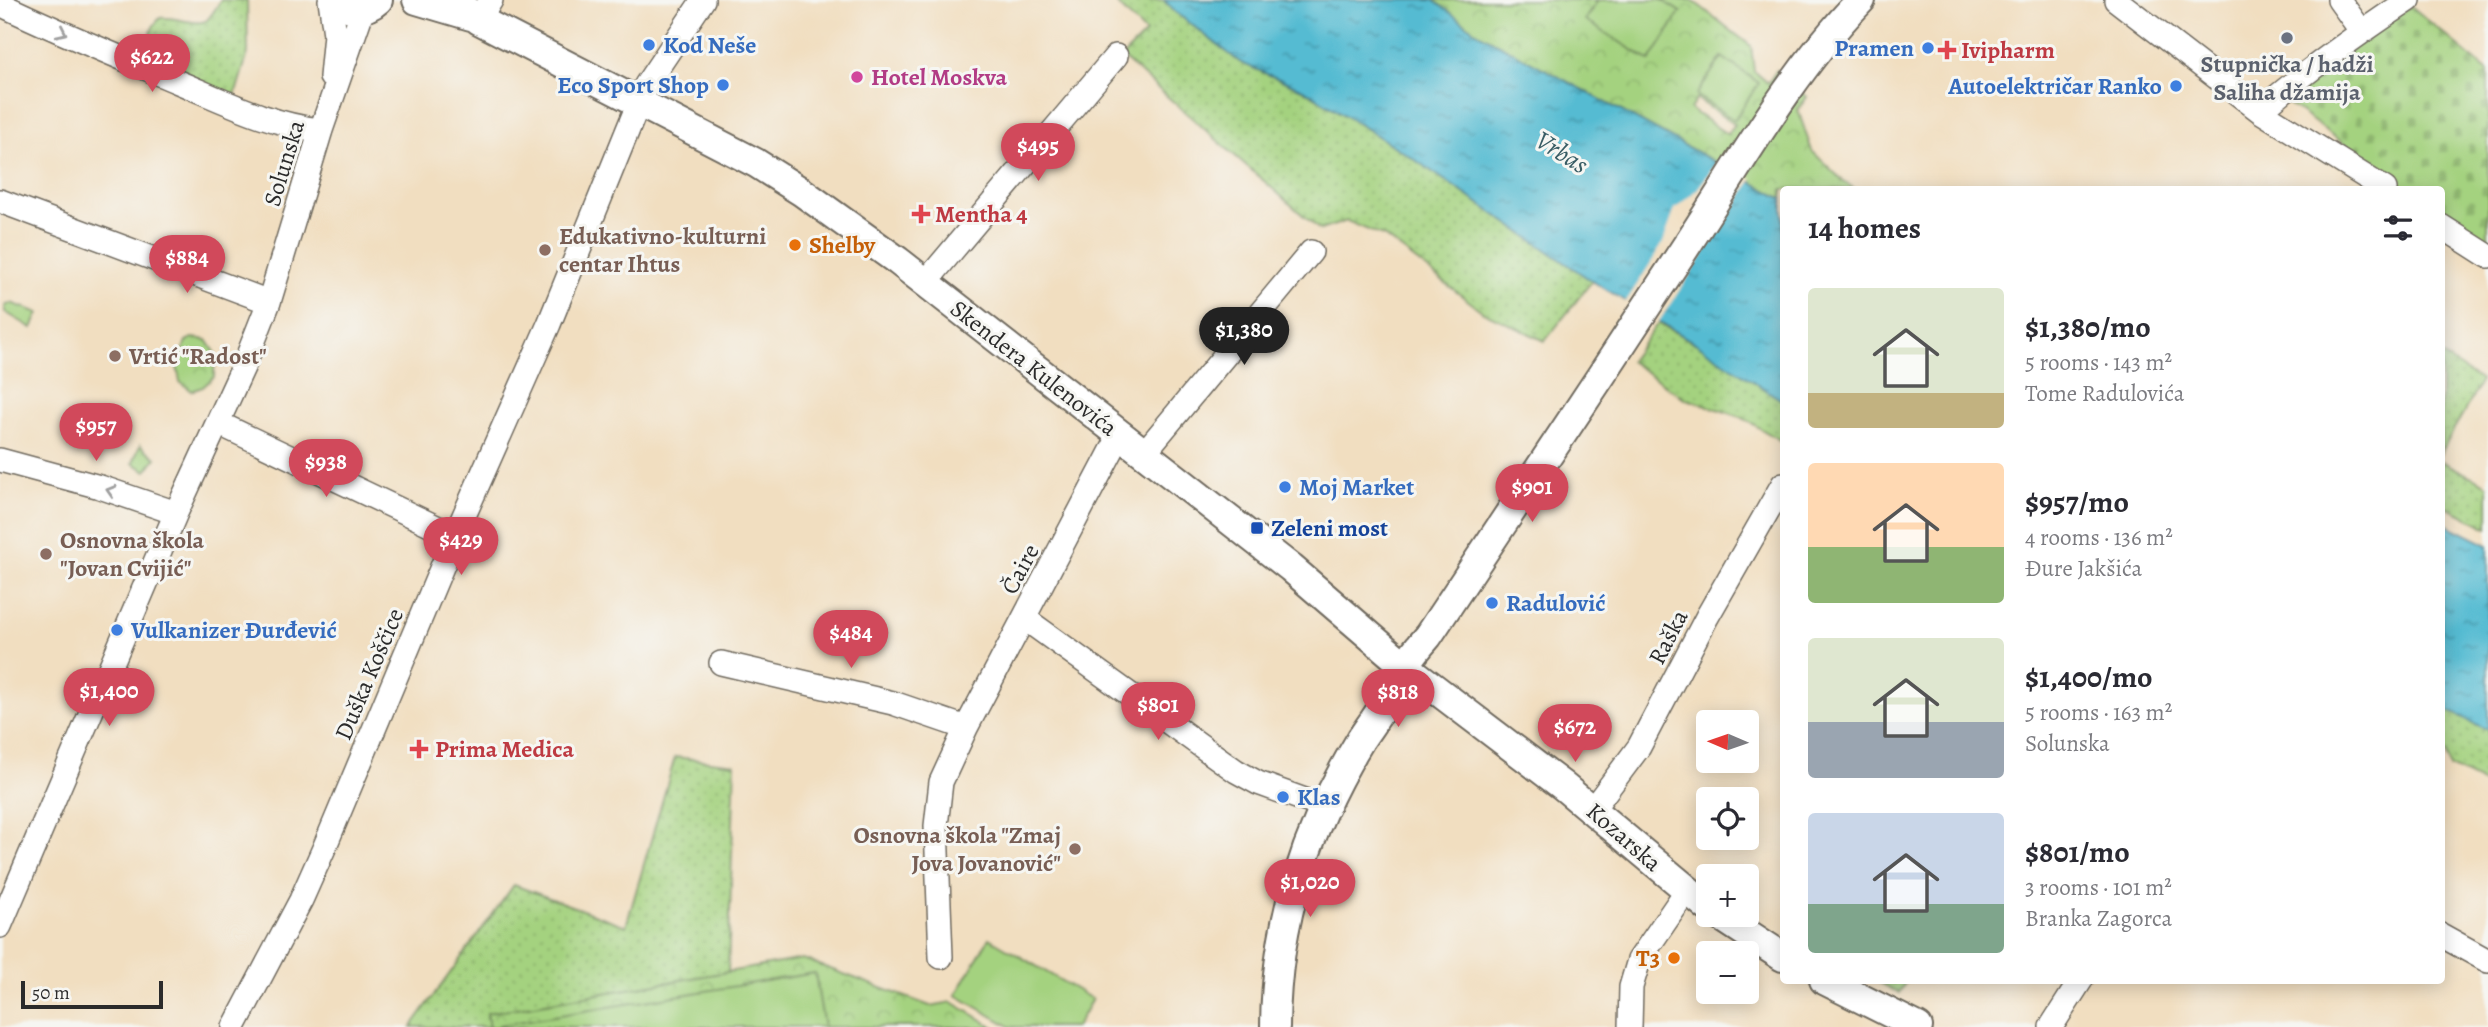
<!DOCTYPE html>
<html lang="en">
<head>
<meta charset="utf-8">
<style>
  body { margin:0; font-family:Alegreya,serif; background:#f7f7f7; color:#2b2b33; height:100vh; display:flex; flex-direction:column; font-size:26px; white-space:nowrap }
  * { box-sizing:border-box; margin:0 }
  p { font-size:23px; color:#7c7c81 }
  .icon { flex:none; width:38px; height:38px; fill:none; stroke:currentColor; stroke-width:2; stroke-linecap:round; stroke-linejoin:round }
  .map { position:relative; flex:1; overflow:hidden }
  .side { position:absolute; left:1780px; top:186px; width:665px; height:798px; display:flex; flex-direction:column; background:#fff; border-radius:7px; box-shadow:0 4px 18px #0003 }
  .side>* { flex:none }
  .needle { width:46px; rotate:272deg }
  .controls { position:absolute; left:1696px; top:710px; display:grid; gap:14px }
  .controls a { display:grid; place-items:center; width:63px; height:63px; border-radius:7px; background:#fff; box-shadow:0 4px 18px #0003; font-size:35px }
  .scale { position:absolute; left:21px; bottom:18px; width:142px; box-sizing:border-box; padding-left:7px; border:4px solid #2b2b2b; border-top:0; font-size:19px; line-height:24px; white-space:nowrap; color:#2b2b2b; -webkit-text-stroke:5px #f6f6f2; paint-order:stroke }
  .price { position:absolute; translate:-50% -60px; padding:0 16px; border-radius:24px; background:#d1495b; color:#fff; font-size:23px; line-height:46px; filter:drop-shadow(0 2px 4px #0008) }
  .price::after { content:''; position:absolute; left:50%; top:42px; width:21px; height:16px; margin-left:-10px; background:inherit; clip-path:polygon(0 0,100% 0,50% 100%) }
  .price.current { background:#222; color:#fff }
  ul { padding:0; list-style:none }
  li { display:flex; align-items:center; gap:21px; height:175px; padding:0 28px }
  li span { display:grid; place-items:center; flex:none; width:196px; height:140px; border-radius:7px; color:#555 }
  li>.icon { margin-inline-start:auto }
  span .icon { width:84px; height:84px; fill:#fffc; stroke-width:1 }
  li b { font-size:30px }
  h2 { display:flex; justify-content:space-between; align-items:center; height:84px; padding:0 28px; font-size:30px }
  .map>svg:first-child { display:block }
  .grass { fill:url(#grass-dots); stroke:#687e55; stroke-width:2 }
  .cemetery { fill:url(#cemetery-stones); stroke:#687e55; stroke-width:2 }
  .park { fill:url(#park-crowns); stroke:#687e55; stroke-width:2; fill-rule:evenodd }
  .garden { fill:#a4d27f; stroke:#687e55; stroke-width:2 }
  .water { fill:url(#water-ripples); stroke:#40737e; stroke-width:2 }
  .pier { fill:#f1dec0 }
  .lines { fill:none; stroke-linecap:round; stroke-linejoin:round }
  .minor-casing { stroke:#706a5f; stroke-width:26 }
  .major-casing { stroke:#706a5f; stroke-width:32 }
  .minor { stroke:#fff; stroke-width:23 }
  .major { stroke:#fff; stroke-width:28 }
  .oneway { stroke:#a0a0a0 }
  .worship-dot { fill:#6b7280; stroke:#f6f6f2; stroke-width:2.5 }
  .shop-dot { fill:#3f7fe0; stroke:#f6f6f2; stroke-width:2.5 }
  .health-dot { fill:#e0444e; stroke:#f6f6f2; stroke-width:2.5 }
  .hotel-dot { fill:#d1479c; stroke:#f6f6f2; stroke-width:2.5 }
  .food-dot { fill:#e8710a; stroke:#f6f6f2; stroke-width:2.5 }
  .education-dot { fill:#8d6e63; stroke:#f6f6f2; stroke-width:2.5 }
  .transit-dot { fill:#1a4fb4; stroke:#f6f6f2; stroke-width:2.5 }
  .labels { text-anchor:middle; stroke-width:6; stroke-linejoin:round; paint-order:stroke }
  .shop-label { font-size:24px; font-weight:bold; fill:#366cbe; stroke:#f6f6f2; text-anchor:start }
  .health-label { font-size:24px; font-weight:bold; fill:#be3a42; stroke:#f6f6f2; text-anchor:start }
  .worship-label { font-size:24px; font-weight:bold; fill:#5b616d; stroke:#f6f6f2 }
  .hotel-label { font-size:24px; font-weight:bold; fill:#b23c85; stroke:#f6f6f2; text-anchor:start }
  .street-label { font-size:24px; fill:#2b2b2b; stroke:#f6f6f2 }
  .education-label { font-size:24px; font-weight:bold; fill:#785e54; stroke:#f6f6f2; text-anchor:start }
  .food-label { font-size:24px; font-weight:bold; fill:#c56008; stroke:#f6f6f2; text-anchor:start }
  .transit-label { font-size:24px; font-weight:bold; fill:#164399; stroke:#f6f6f2; text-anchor:start }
  .water-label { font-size:26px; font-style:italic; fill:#395d65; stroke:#f6f6f2 }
</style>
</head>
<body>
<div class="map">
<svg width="2488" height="1027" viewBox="0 0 2488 1027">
  <defs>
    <pattern id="grass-dots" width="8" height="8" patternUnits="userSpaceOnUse" patternTransform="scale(1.75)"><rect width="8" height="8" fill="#a4d27f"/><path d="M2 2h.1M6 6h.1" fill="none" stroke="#8db46e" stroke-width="1.8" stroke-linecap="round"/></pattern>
    <pattern id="cemetery-stones" width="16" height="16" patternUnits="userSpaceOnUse" patternTransform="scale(1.75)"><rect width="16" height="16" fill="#a4d27f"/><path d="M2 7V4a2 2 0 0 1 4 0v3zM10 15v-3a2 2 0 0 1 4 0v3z" fill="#8db46e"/></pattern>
    <pattern id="park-crowns" width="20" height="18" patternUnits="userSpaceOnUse" patternTransform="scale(1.75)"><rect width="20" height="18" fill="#a4d27f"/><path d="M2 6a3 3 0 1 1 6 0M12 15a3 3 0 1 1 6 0" fill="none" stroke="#8db46e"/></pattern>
    <pattern id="water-ripples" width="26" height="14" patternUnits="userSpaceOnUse" patternTransform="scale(1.75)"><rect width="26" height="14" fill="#54bbd2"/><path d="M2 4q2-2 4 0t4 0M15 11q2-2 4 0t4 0" fill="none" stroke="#4698ab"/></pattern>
  </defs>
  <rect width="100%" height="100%" fill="#f6f6f2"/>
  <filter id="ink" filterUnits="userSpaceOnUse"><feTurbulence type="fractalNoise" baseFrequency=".0143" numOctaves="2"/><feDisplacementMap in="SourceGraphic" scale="14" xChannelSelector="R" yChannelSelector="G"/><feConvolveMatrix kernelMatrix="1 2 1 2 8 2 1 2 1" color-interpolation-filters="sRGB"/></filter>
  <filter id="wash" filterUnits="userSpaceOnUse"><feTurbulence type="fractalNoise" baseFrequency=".00686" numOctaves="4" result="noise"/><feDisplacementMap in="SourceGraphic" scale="28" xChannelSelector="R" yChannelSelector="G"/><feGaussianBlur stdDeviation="1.57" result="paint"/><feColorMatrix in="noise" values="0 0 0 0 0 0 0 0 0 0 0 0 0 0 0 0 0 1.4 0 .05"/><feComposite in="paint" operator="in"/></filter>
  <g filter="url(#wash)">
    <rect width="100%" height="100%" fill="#f1dec0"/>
    <!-- grass -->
    <path class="grass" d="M221,0H247L248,53L235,96L154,62L157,46L147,42L154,25L160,18C174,16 198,27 207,20C212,15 217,6 221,0Z
      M1113,0H1164L1174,11L1241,63L1302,89L1408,155L1592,281L1545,341L1483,312L1385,237L1347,221L1320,230L1122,57L1146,33Z
      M1658,323L1695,343L1783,401V442L1741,417L1684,398L1630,361Z
      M2441,355L2481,381L2441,453Z
      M2441,461L2488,485V528L2441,504Z
      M2441,707L2488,730V786L2450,767L2445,752L2441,749Z
      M675,757L735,764L728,972L487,1013L489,1027H411L514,885L626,926Z
      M1875,980H1907L1899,993Z"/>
    <!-- cemetery -->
    <path class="cemetery" d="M2411,6L2488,71V244L2441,213V189H2407L2282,99Z"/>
    <!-- park -->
    <path class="park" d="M1433,0H1598L1585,19L1680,12L1662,0H1692L1751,46L1754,71L1768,83L1777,70L1807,97L1798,110L1812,151L1844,182L1855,189H1783V199L1478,33ZM1697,99L1734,124L1727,134L1690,109Z
      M11,303L39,313L32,328L5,312V306Z
      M192,338L207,340L215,352L214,377L203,387L192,391L180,382L177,366L186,341Z
      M140,445L156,458L146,471L133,463Z
      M803,959L930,1006L952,1002L994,1027H489L487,1013Z"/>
    <!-- garden -->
    <path class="garden" d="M1598,0H1662L1680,12L1650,61L1585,20Z
      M1722,57L1759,83L1734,120L1696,95Z
      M989,938L1092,999L1076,1027H1011L956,995Z
      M815,973L824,1027H499V1025Z"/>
    <!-- water -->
    <path class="water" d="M1164,0H1433L1478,33L1783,199V401L1695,343L1592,281L1408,155L1303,89L1241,63L1174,11Z
      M2441,522L2488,545V730L2441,707Z"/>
    <!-- pier -->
    <path class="pier" d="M1719,160L1753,179L1656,326L1625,303L1662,245L1675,209L1697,189Z"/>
  </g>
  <g filter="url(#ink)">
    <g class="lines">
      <!-- minor casing -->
      <g class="minor-casing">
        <path id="minor" d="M330,0L335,34L331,77
          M2116,0L2260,111L2385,189
          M2339,0L2362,32
          M0,4C58,32 119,57 178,82C224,101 271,125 321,130
          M479,20L491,0
          M2260,111C2307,70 2358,34 2409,0
          M0,201L269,302
          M2441,226L2488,256
          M925,283L1116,56
          M218,423L455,536
          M1144,453L1311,252
          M0,460L100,487L176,513
          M1024,618L1236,771L1258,783L1324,807
          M721,663L893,703L966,728
          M1592,810L1639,747L1707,617L1783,484
          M0,926L176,513L245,363L269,302L321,130L363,9
          M2441,935L2488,961
          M941,957L936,826L941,782L966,728L1120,435
          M234,1027L301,900L325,846L455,536L549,324L646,85L703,0
          M1630,1027L1631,987L1639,960L1687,890
          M2051,1027L2081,980"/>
      </g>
      <!-- major casing -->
      <g class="major-casing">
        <path id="major" d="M335,0C349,11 365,12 378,0
          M417,0L471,16
          M454,0L479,20L756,163L802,192L898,261L1291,568L1405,666L1563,786L1708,907
          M1719,915L1783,957
          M1824,980L1918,1027
          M1275,1027C1276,921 1306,829 1361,739C1369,727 1378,715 1385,703C1393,691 1398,678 1405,666C1412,655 1420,645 1428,636C1513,508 1599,380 1683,251C1739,166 1790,74 1861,0"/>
      </g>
      <!-- minor -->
      <use href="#minor" class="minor"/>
      <!-- major -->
      <use href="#major" class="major"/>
    </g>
    <!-- one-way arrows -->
    <defs><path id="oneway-chevron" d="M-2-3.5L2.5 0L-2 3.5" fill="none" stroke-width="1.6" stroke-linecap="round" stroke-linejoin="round" transform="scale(1.75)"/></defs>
    <g class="oneway">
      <use href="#oneway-chevron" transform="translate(62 32) rotate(25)"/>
      <use href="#oneway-chevron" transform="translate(111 491) rotate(-163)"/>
    </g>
  </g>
  <!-- markers -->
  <circle class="worship-dot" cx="2287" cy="38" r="7"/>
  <g class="shop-dot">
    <circle cx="649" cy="45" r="7"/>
    <circle cx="1928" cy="48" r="7"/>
    <circle cx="723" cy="85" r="7"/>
    <circle cx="2176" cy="86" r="7"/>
    <circle cx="1285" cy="487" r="7"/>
    <circle cx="1492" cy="603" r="7"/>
    <circle cx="117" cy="630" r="7"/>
    <circle cx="1283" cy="797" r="7"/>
  </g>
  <g class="health-dot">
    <path d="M1943.5 39.5h7v7h7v7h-7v7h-7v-7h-7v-7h7z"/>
    <path d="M917.5 203.5h7v7h7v7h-7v7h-7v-7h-7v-7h7z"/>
    <path d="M415.5 738.5h7v7h7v7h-7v7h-7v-7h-7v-7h7z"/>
  </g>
  <circle class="hotel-dot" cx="857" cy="77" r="7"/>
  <g class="food-dot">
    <circle cx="795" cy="245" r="7"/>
    <circle cx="1674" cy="958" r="7"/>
  </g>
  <g class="education-dot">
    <circle cx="545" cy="250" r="7"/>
    <circle cx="115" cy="356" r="7"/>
    <circle cx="46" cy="554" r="7"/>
    <circle cx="1075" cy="849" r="7"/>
  </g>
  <rect class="transit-dot" x="1250" y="521" width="14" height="14" rx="3.5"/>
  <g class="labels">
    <!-- shop labels -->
    <g class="shop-label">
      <text x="663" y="53">Kod Neše</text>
      <text x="1914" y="56" text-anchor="end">Pramen</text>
      <text x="709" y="93" text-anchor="end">Eco Sport Shop</text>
      <text x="2162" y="94" text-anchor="end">Autoelektričar Ranko</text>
      <text x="1299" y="495">Moj Market</text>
      <text x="1506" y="611">Radulović</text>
      <text x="131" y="638">Vulkanizer Đurđević</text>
      <text x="1297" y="805">Klas</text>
    </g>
    <!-- health labels -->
    <g class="health-label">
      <text x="1961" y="58">Ivipharm</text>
      <text x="935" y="222">Mentha 4</text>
      <text x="435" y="757">Prima Medica</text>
    </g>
    <!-- worship labels -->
    <g class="worship-label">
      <text x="2287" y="72">Stupnička / hadži<tspan x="2287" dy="28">Saliha džamija</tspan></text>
    </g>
    <!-- hotel labels -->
    <g class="hotel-label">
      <text x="871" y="85">Hotel Moskva</text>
    </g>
    <!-- street labels -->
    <g class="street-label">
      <text transform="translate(284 163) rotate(-73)" y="8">Solunska</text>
      <text transform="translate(1034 368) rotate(38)" y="8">Skendera Kulenovića</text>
      <text transform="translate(1020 569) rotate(-62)" y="8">Čaire</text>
      <text transform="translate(1668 637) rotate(-63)" y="8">Raška</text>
      <text transform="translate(369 674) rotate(-67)" y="8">Duška Koščice</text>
      <text transform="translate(1624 837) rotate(41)" y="8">Kozarska</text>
    </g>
    <!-- education labels -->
    <g class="education-label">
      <text x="559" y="244">Edukativno-kulturni<tspan x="559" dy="28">centar Ihtus</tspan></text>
      <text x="129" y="364">Vrtić "Radost"</text>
      <text x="60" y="548">Osnovna škola<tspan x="60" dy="28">"Jovan Cvijić"</tspan></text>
      <text x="1061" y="843" text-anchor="end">Osnovna škola "Zmaj<tspan x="1061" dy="28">Jova Jovanović"</tspan></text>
    </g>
    <!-- food labels -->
    <g class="food-label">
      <text x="809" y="253">Shelby</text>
      <text x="1660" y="966" text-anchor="end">T3</text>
    </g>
    <!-- transit labels -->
    <g class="transit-label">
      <text x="1271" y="536">Zeleni most</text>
    </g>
    <!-- water labels -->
    <g class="water-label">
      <text transform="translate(1562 152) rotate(32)" y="9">Vrbas</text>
    </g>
  </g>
</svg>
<div class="controls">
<a><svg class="needle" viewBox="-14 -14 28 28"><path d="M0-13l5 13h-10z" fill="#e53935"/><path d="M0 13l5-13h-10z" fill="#7c7c81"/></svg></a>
<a><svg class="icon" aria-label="locate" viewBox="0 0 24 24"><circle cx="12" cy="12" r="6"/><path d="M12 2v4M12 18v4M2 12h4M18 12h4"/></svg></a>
<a>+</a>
<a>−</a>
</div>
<div class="scale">50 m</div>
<b class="price" style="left:152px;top:94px">$622</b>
<b class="price" style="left:1038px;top:183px">$495</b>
<b class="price" style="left:187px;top:295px">$884</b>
<b class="price current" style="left:1244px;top:367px">$1,380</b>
<b class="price" style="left:96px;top:463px">$957</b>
<b class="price" style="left:326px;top:499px">$938</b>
<b class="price" style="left:1532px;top:524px">$901</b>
<b class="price" style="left:461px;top:577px">$429</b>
<b class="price" style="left:851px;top:670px">$484</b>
<b class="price" style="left:109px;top:728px">$1,400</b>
<b class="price" style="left:1398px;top:729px">$818</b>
<b class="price" style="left:1158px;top:742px">$801</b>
<b class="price" style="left:1575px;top:764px">$672</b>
<b class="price" style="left:1310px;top:919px">$1,020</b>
<section class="side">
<h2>14 homes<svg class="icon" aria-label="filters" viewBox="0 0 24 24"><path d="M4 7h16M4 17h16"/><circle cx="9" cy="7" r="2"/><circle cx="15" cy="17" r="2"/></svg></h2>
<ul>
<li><span style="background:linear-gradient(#dfe7d0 75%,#c2b280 0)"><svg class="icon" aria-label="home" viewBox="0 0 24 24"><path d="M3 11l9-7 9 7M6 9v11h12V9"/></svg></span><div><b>$1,380/mo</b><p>5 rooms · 143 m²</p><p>Tome Radulovića</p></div></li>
<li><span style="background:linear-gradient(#ffd9b3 60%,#8fb573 0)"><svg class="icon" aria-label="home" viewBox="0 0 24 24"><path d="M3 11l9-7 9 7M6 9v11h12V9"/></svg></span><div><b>$957/mo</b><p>4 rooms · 136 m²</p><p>Đure Jakšića</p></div></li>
<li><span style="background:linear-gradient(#dfe7d0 60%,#9aa5b1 0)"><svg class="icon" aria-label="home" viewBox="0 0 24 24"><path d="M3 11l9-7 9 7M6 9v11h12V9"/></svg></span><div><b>$1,400/mo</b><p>5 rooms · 163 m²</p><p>Solunska</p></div></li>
<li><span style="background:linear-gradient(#c9d6e8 65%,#7fa58c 0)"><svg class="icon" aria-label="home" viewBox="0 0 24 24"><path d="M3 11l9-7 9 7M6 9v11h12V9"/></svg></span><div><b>$801/mo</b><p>3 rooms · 101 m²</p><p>Branka Zagorca</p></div></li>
</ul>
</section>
</div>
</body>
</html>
